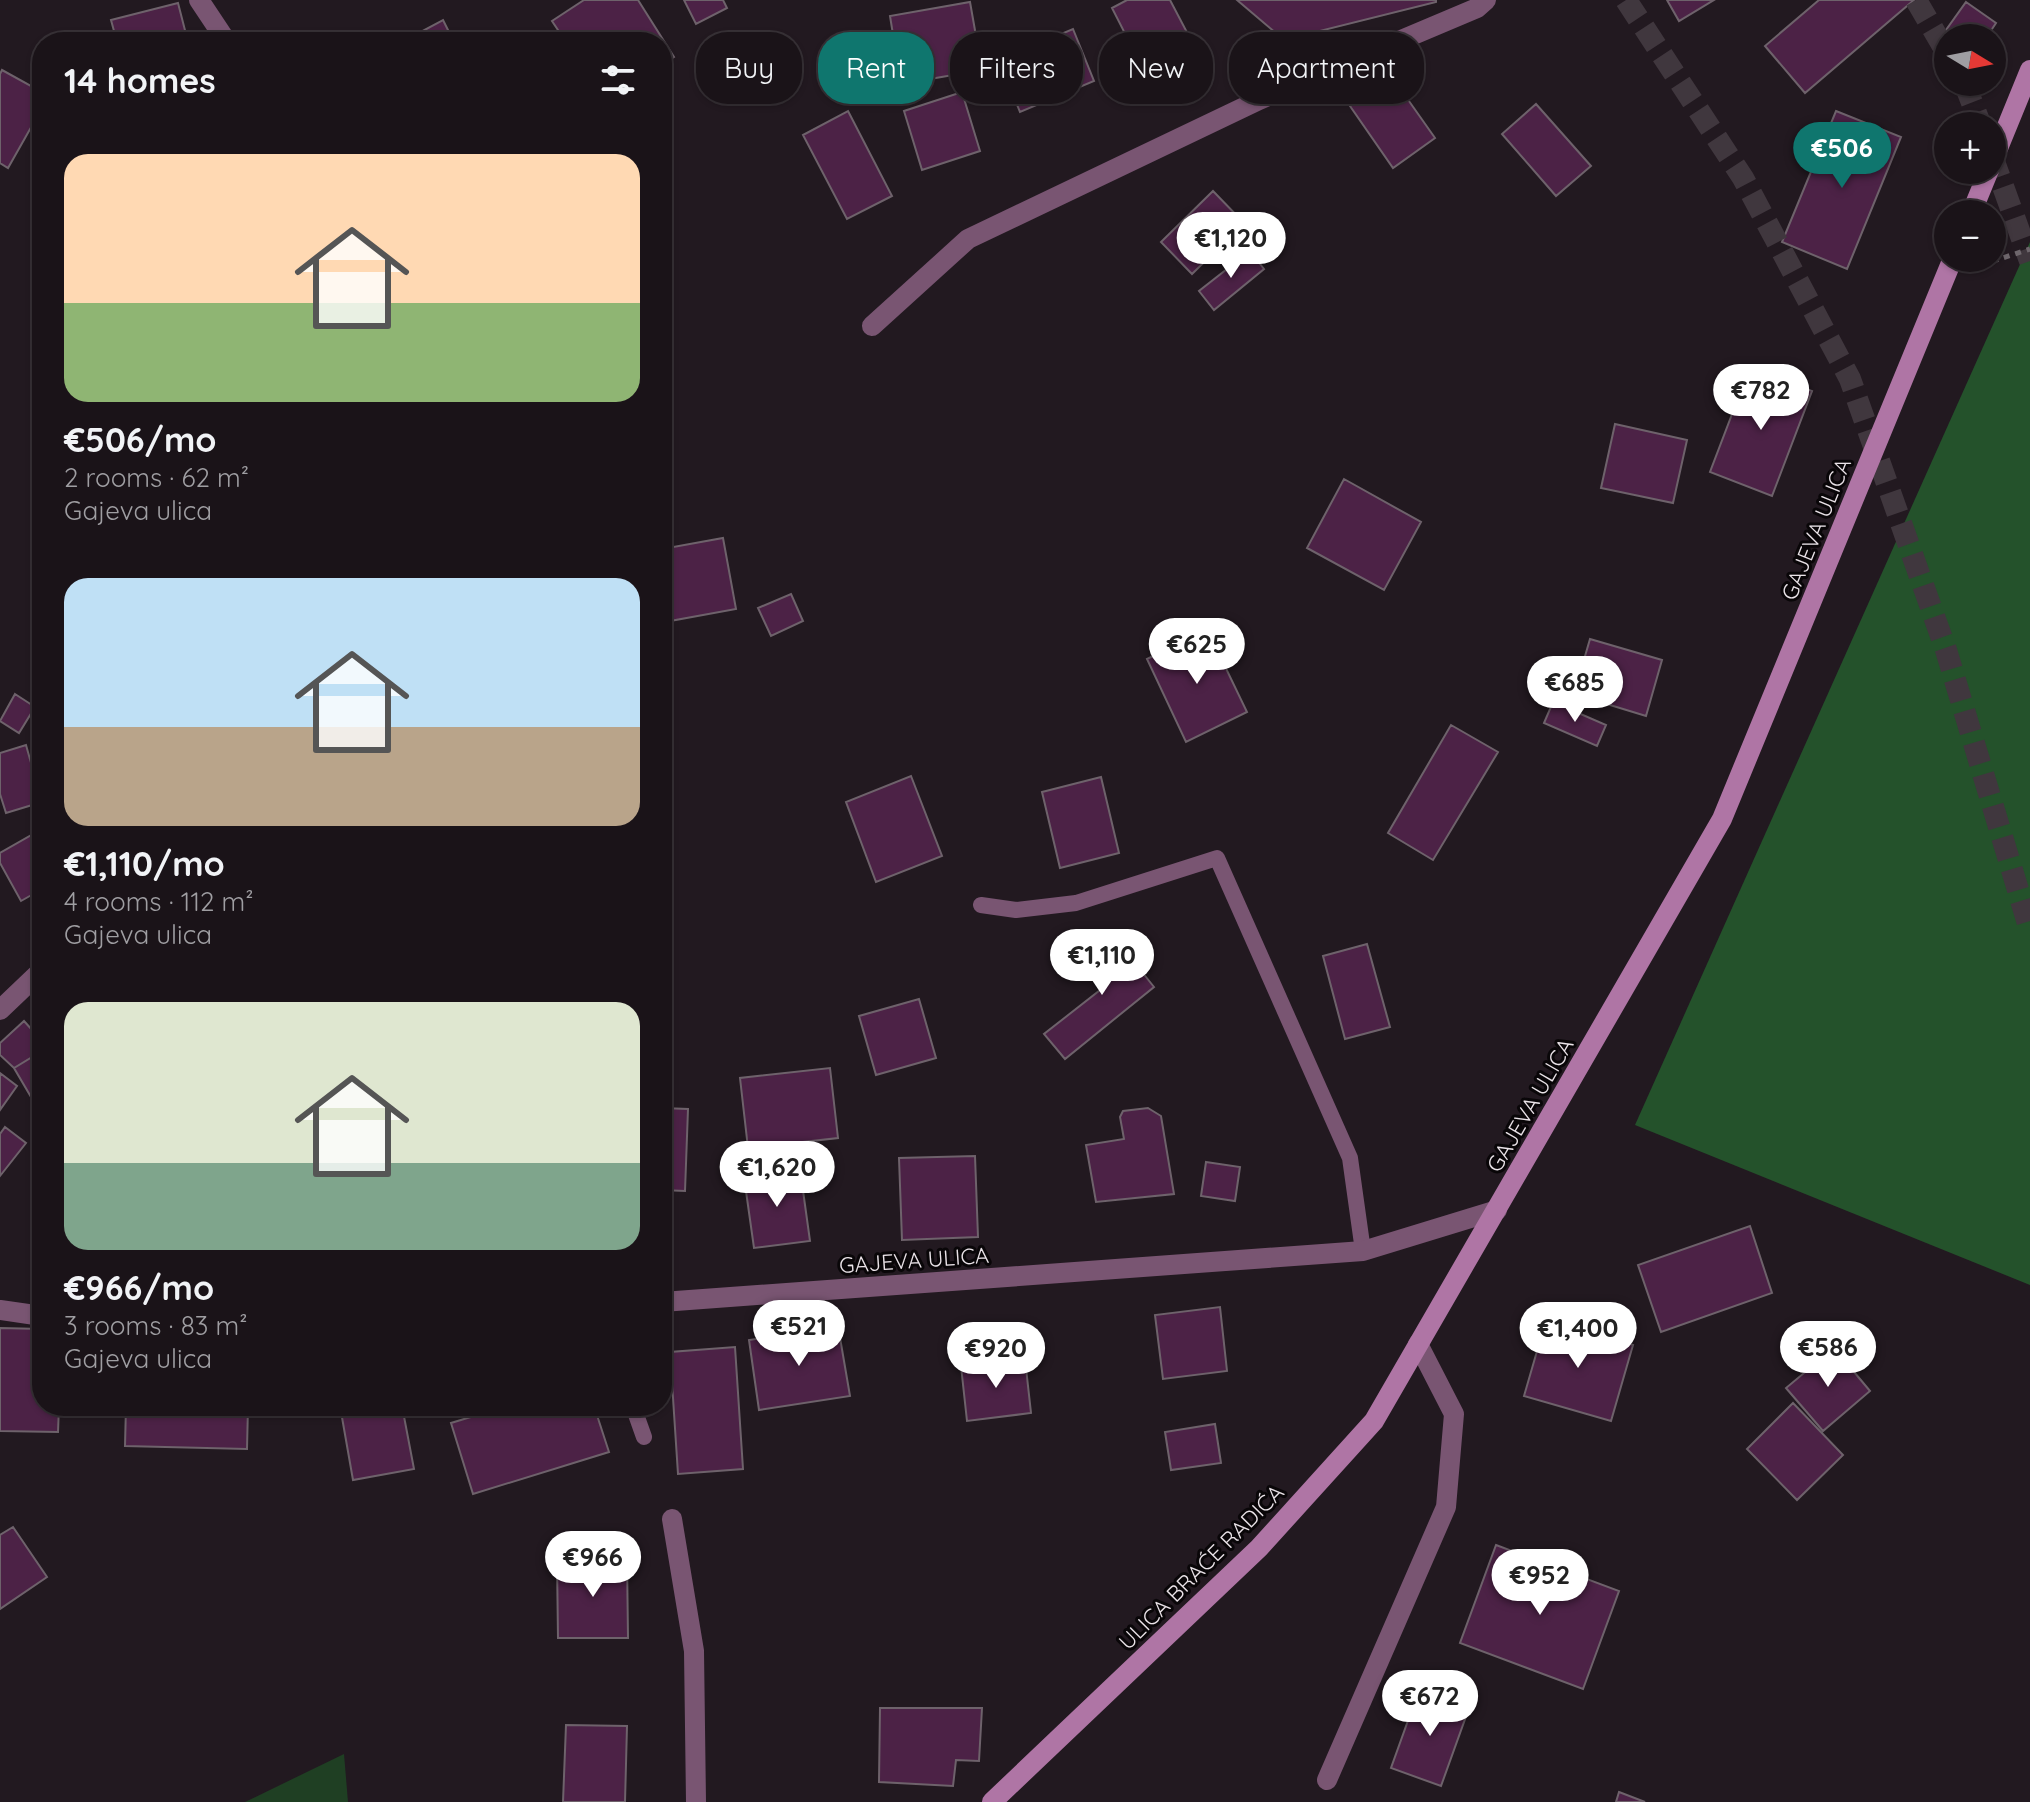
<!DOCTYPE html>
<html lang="en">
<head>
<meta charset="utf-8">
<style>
  body { margin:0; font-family:Quicksand,sans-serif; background:#272025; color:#f1f3f6; height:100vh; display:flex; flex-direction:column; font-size:30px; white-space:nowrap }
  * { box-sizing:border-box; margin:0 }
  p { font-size:26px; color:#9f9ea2 }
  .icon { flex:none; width:44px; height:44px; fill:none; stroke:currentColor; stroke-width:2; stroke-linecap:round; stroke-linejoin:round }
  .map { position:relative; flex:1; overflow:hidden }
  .sheet { position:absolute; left:32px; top:32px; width:640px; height:1384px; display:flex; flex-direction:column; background:#1a1318; border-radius:32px; box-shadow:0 2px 6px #0004,0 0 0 2px #383237 }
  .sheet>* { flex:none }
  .banner { position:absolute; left:696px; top:32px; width:760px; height:72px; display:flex; gap:16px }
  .needle { width:52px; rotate:100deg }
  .tools { position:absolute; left:1934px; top:24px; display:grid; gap:16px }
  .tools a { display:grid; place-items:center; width:72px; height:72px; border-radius:50%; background:#1a1318; box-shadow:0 2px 6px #0004,0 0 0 2px #383237; font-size:40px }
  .price { position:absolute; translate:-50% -68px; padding:0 18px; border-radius:28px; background:#fff; color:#222; font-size:26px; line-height:52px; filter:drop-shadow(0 2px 4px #0008) }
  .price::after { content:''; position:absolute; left:50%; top:48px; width:24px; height:18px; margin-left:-12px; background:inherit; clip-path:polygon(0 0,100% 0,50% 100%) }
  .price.active { background:#0f766e; color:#fff }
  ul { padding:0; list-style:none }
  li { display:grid; align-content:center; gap:16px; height:424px; padding:0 32px }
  li span { display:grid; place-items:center; height:248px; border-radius:24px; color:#555 }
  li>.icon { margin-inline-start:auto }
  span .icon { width:144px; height:144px; fill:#fffc; stroke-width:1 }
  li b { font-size:34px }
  h2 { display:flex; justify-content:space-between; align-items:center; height:96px; padding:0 32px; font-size:34px }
  .chip { padding:0 28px; border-radius:32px; background:#1a1318; box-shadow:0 2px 6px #0004,0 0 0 2px #383237; font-size:28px; line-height:72px }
  .chip.active { background:#0f766e; color:#fff }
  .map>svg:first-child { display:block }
  .green { fill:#1f3f23 }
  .forest { fill:#24522b }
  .building { fill:#4c2246; stroke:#6e626b; stroke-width:2 }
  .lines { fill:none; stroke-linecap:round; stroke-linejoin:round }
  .trunk-tunnel { stroke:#40373e; stroke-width:22; stroke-dasharray:22 11; stroke-linecap:butt }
  .path { stroke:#6e666c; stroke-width:5; stroke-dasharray:6 6; stroke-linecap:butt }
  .service { stroke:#795572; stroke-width:16 }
  .minor { stroke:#795572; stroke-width:20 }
  .secondary { stroke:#af75a5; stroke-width:20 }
  .labels { text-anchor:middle; stroke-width:6; stroke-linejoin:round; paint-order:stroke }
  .street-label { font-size:22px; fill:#eae3e8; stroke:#090608 }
</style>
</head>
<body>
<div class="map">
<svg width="2030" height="1802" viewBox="0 0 2030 1802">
  <rect width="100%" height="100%" fill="#221920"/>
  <!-- green -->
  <path class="green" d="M344,1754L348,1802H245Z"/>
  <!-- forest -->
  <path class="forest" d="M2030,242V1285L1635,1125Z"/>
  <!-- building -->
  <path class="building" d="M584,0H638L674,57L662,65V42H566L552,21Z
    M684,0H723L727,8L696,24Z
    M1127,0H1170L1191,40L1141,65L1112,8Z
    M1237,0H1436V2L1284,40Z
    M1667,0H1714L1679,21Z
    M1819,0H1914L1805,93L1765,46Z
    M970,2L982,70L901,84L890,16Z
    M1966,2L1996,23L1986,38H1948V52L1936,44Z
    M178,3L188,42H117L111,20Z
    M443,20L454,42H402Z
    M1073,29L1094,81L1020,112L999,60Z
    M2,70L42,92V108L8,168L0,163V74Z
    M1392,77L1435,138L1393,168L1350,106Z
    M962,92L980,151L922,170L904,111Z
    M1536,104L1591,166L1556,196L1502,134Z
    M848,111L892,196L847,219L803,135Z
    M1836,111L1901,137L1847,269L1782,242Z
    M1213,191L1244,223L1192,274L1161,242Z
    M1250,251L1264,269L1214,310L1199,291Z
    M1750,367L1812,391L1772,496L1710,472Z
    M1615,424L1687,440L1673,503L1601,488Z
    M1344,479L1421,522L1384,590L1307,548Z
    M723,538L736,609L670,621L662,573V549Z
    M791,594L803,621L771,636L758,608Z
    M1207,629L1247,712L1186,742L1147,659Z
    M1590,639L1662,660L1646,716L1574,694Z
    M15,694L35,707L19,733L0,721Z
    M1553,702L1606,725L1597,746L1544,723Z
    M1451,725L1498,752L1433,860L1388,833Z
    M26,745L42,802L6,813L0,794V753Z
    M911,776L942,856L876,882L846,802Z
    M1101,777L1119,853L1060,868L1042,792Z
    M42,829V889L21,901L0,863V853Z
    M1110,932L1154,987L1065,1059L1044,1034L1109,983L1084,952Z
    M1367,944L1390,1027L1345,1039L1323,956Z
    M919,999L936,1058L876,1075L859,1016Z
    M24,1021L42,1041V1051L14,1068L0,1055V1043Z
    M42,1051V1097L34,1102L14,1068Z
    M830,1068L838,1138L748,1148L740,1078Z
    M0,1073L17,1086L0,1110Z
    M662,1108L688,1109L685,1191L662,1190Z
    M1148,1108L1161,1116L1174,1194L1096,1202L1086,1145L1124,1139L1120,1117L1123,1111Z
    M5,1127L26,1143L0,1176V1134Z
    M975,1156L978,1237L902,1240L899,1158Z
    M1206,1162L1240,1167L1235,1201L1201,1196Z
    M800,1169L810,1241L754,1248L744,1177Z
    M1750,1226L1772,1293L1661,1332L1638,1265Z
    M1220,1307L1227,1371L1163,1379L1155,1315Z
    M1546,1320L1633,1345L1611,1421L1524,1396Z
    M838,1326L850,1396L759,1410L749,1340Z
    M0,1328L42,1329V1406H59L58,1432L0,1431Z
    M735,1347L743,1469L678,1474L670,1352Z
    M1834,1348L1870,1391L1823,1431L1786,1388Z
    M1025,1359L1031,1413L967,1421L961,1366Z
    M1793,1403L1843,1455L1797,1500L1747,1449Z
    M126,1406H248L247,1449L125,1446Z
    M340,1406H402L414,1469L353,1480Z
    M507,1406H594L609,1452L473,1494L451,1423Z
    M1215,1424L1221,1463L1171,1470L1165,1432Z
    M13,1527L47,1577L0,1609V1535Z
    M1496,1545L1619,1591L1583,1689L1460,1643Z
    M627,1559L628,1638H558L557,1560Z
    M1419,1690L1469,1708L1441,1786L1391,1768Z
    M880,1708H982L979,1761L956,1760L953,1786L879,1782Z
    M566,1725L627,1726L625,1802H563Z
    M1619,1792L1645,1802H1616Z"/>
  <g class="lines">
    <!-- trunk-tunnel -->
    <path class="trunk-tunnel" d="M1626,0L1743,178L1850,379L1946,650L2030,930
      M1916,0L1948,55
      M1964,82L1981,126
      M1992,156L2030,261"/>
    <!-- path -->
    <path class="path" d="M1981,265L2030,249"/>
    <!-- service -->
    <path class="service" d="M981,905L1016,910L1076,903L1217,858L1350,1158L1363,1251
      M633,1406L644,1437"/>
    <!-- minor -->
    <path class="minor" d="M199,0L227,42
      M872,326L968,239L1259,100L1477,8L1486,0
      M0,1010L42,970
      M662,1302L1363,1251L1497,1210
      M0,1310L42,1316
      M672,1519L694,1651L696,1802
      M1327,1780L1446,1507L1454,1414L1418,1344"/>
    <!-- secondary -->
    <path class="secondary" d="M1992,163L2030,70
      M1971,214L1989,170
      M992,1802L1259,1548L1374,1421L1722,819L1953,258"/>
  </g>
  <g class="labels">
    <!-- street labels -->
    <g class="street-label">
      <text transform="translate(1816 529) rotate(-68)" y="8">GAJEVA ULICA</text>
      <text transform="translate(1530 1105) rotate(-60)" y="8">GAJEVA ULICA</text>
      <text transform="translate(914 1260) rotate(-4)" y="8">GAJEVA ULICA</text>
      <text transform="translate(1201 1567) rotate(-45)" y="8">ULICA BRAĆE RADIĆA</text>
    </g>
  </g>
</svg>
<div class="tools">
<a><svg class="needle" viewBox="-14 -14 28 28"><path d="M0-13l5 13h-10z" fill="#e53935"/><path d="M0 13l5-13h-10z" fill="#9f9ea2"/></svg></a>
<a>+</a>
<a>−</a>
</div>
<b class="price active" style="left:1842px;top:190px">€506</b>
<b class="price" style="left:1231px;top:280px">€1,120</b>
<b class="price" style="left:1761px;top:432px">€782</b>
<b class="price" style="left:1197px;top:686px">€625</b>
<b class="price" style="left:1575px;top:724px">€685</b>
<b class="price" style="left:1102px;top:997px">€1,110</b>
<b class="price" style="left:777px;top:1209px">€1,620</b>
<b class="price" style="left:799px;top:1368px">€521</b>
<b class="price" style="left:1578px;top:1370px">€1,400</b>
<b class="price" style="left:1828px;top:1389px">€586</b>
<b class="price" style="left:996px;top:1390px">€920</b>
<b class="price" style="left:593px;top:1599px">€966</b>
<b class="price" style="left:1540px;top:1617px">€952</b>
<b class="price" style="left:1430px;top:1738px">€672</b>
<div class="banner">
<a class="chip">Buy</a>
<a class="chip active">Rent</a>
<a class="chip">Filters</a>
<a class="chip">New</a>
<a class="chip">Apartment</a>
</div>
<section class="sheet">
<h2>14 homes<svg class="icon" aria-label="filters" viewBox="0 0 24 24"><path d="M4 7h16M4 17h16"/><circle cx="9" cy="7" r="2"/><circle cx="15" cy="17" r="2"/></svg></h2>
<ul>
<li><span style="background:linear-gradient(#ffd9b3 60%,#8fb573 0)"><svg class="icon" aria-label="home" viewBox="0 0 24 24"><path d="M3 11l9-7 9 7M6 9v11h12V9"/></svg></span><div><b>€506/mo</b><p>2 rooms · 62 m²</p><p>Gajeva ulica</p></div></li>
<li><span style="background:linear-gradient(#bfe0f5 60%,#b9a48a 0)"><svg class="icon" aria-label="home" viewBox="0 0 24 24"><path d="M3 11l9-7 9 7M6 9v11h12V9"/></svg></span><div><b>€1,110/mo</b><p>4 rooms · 112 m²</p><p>Gajeva ulica</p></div></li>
<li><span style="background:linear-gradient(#dfe7d0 65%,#7fa58c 0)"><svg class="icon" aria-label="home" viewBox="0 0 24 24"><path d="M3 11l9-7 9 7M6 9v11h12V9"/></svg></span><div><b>€966/mo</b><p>3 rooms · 83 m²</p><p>Gajeva ulica</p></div></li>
</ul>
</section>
</div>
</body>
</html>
